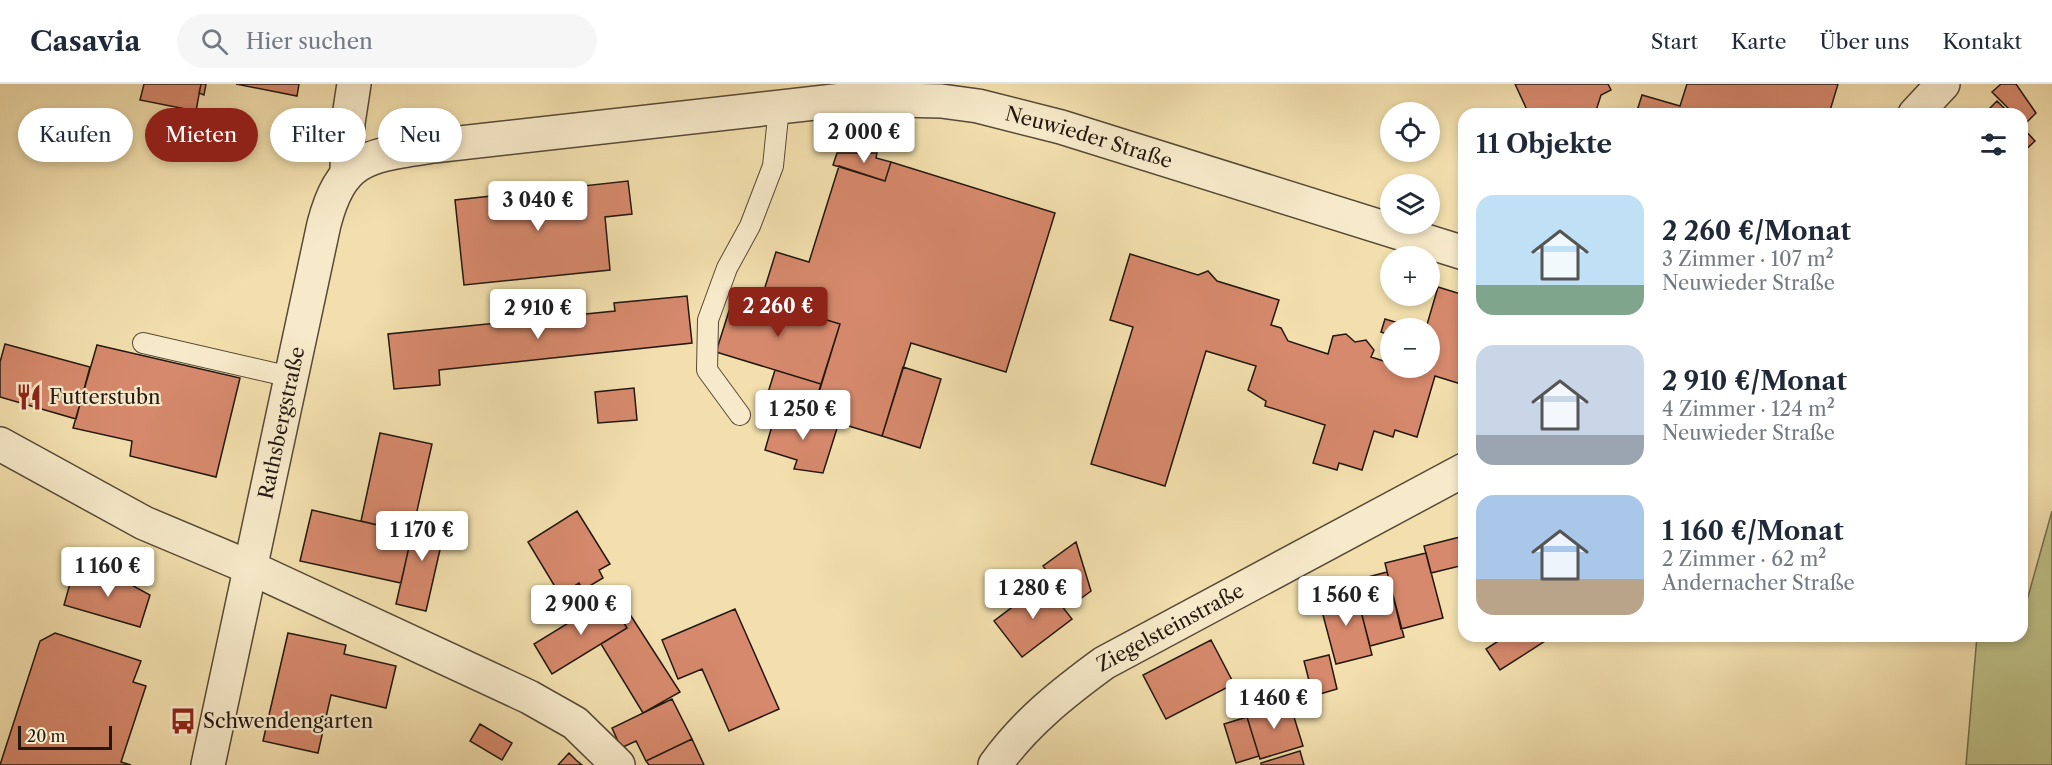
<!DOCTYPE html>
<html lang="de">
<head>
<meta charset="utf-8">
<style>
  body { margin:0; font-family:"Libre Caslon Text",serif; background:#f6f6f7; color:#1f2937; height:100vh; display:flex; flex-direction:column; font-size:22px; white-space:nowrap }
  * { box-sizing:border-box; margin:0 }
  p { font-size:20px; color:#747a83 }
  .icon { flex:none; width:33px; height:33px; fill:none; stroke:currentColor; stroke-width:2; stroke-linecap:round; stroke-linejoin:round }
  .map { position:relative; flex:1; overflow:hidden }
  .side { position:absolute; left:1458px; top:24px; width:570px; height:534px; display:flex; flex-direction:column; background:#fff; border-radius:18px; box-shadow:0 3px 9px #0003 }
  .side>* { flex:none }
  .hud { position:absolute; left:18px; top:24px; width:570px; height:54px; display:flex; gap:12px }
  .controls { position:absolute; left:1380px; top:18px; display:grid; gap:12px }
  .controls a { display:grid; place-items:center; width:60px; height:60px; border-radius:50%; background:#fff; box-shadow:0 3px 9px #0003; font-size:30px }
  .scale { position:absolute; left:18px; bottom:15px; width:94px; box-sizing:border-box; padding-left:6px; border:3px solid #231810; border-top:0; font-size:16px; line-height:21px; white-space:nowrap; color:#231810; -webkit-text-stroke:4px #f7eaca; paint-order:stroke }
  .price { position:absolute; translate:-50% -51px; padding:0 14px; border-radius:6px; background:#fff; color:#222; font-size:20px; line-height:39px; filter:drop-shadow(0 2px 3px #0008) }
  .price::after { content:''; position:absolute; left:50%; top:36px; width:18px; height:14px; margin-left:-9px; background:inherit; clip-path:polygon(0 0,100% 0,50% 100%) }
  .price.current { background:#8f2418; color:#fff }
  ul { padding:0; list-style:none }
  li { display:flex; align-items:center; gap:18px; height:150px; padding:0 18px }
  li span { display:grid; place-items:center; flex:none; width:168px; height:120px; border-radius:18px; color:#555 }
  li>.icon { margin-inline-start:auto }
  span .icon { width:72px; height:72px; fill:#fffc; stroke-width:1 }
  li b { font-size:26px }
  h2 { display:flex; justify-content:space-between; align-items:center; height:72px; padding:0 18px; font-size:26px }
  .chip { padding:0 21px; border-radius:27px; background:#fff; box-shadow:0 3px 9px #0003; font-size:21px; line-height:54px }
  .chip.current { background:#8f2418; color:#fff }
  header { display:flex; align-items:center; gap:36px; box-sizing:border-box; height:84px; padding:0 30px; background:#fff; border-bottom:2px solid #e0e1e3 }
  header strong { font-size:28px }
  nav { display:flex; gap:33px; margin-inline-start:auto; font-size:21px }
  .search { width:420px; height:54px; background:#f6f6f7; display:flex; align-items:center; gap:15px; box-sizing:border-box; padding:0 21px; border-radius:33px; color:#747a83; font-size:22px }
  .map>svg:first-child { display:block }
  .green { fill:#bec187; stroke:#706c4c; stroke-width:1.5 }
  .building { fill:#d6896c; stroke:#231810; stroke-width:1.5 }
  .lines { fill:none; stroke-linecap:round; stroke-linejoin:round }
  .service-casing { stroke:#574a37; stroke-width:22 }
  .minor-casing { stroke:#574a37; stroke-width:36 }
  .tertiary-casing { stroke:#574a37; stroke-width:36 }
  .service { stroke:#f7eaca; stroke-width:20 }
  .minor { stroke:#f7eaca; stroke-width:33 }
  .tertiary { stroke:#f7eaca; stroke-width:33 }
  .labels { text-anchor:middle; stroke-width:4.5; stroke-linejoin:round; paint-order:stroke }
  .street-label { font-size:20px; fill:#231810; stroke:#f7eaca }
  .poi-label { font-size:20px; fill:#231810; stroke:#f7eaca; text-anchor:start }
</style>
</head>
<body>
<header>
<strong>Casavia</strong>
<div class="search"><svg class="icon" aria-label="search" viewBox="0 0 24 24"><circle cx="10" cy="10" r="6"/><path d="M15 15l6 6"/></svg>Hier suchen</div>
<nav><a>Start</a><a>Karte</a><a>Über uns</a><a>Kontakt</a></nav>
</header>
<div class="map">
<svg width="2052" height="681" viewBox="0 0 2052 681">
  <rect width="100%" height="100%" fill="#f2dfad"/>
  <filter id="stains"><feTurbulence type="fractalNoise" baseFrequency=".00333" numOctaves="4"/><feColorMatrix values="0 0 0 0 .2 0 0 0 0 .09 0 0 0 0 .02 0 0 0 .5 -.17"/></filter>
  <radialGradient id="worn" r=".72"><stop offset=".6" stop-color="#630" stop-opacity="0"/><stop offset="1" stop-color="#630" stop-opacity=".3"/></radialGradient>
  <!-- green -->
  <path class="green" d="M2052,427V681H1966L1977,552H2022V534Z"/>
  <!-- building -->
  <path class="building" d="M144,0H201L196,27L140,16Z
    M201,0H206L204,11L199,9Z
    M236,0H299L297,12Z
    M1608,0L1611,6L1601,11L1595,30H1526L1527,26L1515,0Z
    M1687,0H1838L1829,30H1636L1642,11L1680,22Z
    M2001,0H2016L2036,29L2024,41L2022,30H2014L1992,8Z
    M1997,17L2010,30H1984Z
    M2022,43L2035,57L2022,69Z
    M837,69H877L876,74L891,78L885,97L833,81Z
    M891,78L1055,129L1006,288L911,259L882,352L812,331L840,240L761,216L776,168L809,178L839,82L885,97Z
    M628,97L632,130L605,133L610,186L464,201L455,116Z
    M1130,170L1198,191L1208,187L1217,197L1279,216L1271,241L1281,244L1288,257L1328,270L1333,252L1346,250L1355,258L1366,256L1374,266L1371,273L1390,279V284H1430V244H1426L1438,203L1464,211V301L1435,292L1417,353L1395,346L1393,353L1374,347L1362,386L1339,379L1337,386L1313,379L1325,341L1265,322L1266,317L1248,306L1256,282L1206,267L1165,402L1091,380L1133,243L1110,236Z
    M735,208L840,240L821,300L716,268Z
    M687,212L692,259L439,286L440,301L394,305L388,250L615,227L614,219Z
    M1385,235L1405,241L1404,244H1390V251L1381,248Z
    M5,260L90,283L76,335L0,313V278Z
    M97,261L240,294L216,393L130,372L132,357L73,344Z
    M903,283L941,295L920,364L882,352Z
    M775,286L821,300L809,339L763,325Z
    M634,304L637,336L598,339L595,308Z
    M776,328L809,339L812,331L839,338L823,389L794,385L797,376L765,366Z
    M380,349L432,360L412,449L361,437Z
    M312,426L412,449L401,499L300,477Z
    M577,427L610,480L599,486L603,494L583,506L579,499L560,511L528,458Z
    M417,428L447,435L426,527L396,520Z
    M1464,452V481L1431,489L1424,462Z
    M1076,458L1091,507L1072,521L1043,482Z
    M1426,469L1443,534L1401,545L1385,479Z
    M99,483L150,511L140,543L64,521L73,489L93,495Z
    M1387,488L1404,553L1370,562L1353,497Z
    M1044,499L1072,535L1022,573L994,537Z
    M1356,507L1372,571L1336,580L1319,516Z
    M609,514L627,544L552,590L534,560Z
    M735,525L779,625L729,647L702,585L678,595L662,556Z
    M631,532L680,608L643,629L601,560L627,544L623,537Z
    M55,549L141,577L133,598L146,602L121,678L131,681H0L40,557Z
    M288,549L346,561L344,570L396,582L386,624L331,611L318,669L263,657Z
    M1506,552H1553L1500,586L1486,565Z
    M1211,556L1234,600L1166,635L1143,591Z
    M1329,571L1337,605L1313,612L1304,577Z
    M672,615L692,655L646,677L636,657L621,664L612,644Z
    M1289,617L1303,662L1260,675L1246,630Z
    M1247,633L1259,672L1236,679L1224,640Z
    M480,640L512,659L502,676L470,657Z
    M692,655L704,681H649L646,677Z
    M1300,667L1304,681H1261V679Z
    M569,669L576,676L582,681H558Z"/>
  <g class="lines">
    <!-- service casing -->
    <g class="service-casing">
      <path id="service" d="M143,259L291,293
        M740,331L707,286L708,236L727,184L750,142L773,82L779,23"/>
    </g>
    <!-- minor casing -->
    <g class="minor-casing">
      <g id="minor">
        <path d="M347,87L348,39L354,0"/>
        <path d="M0,360L144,439L251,484L529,613L575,639L618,681"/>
        <path id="s1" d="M995,681C1025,639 1063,609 1104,579L1464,386"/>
      </g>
    </g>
    <!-- tertiary casing -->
    <g class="tertiary-casing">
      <g id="tertiary">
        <path d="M1915,30L1943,0"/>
        <path id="s2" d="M208,681L324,140C342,72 368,72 433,62L851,15L941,17L978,22L1061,43L1464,169"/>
      </g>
    </g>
    <!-- service -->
    <use href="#service" class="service"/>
    <!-- minor -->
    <use href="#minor" class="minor"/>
    <!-- tertiary -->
    <use href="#tertiary" class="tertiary"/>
  </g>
  <!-- icons -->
  <defs>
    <g id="restaurant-bare" transform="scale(2.07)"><path d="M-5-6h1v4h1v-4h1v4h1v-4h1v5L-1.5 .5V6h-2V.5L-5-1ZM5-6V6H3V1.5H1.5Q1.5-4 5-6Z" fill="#8f2418" stroke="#f7eaca" stroke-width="2.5" paint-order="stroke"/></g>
    <g id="bus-bare" transform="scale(2.07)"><path d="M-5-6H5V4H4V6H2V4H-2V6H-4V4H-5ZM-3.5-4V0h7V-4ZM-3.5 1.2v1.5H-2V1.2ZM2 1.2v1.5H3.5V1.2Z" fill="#8f2418" stroke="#f7eaca" stroke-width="2.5" paint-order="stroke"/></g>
  </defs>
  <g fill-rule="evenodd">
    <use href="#restaurant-bare" x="29" y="313"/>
    <use href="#bus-bare" x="183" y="637"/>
  </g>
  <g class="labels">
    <!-- street labels -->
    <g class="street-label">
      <text dy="7" stroke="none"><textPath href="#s2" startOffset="1364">Neuwieder Straße</textPath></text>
      <text dy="7" stroke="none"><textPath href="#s2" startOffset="350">Rathsbergstraße</textPath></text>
      <text dy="7" stroke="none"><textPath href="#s1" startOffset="225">Ziegelsteinstraße</textPath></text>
    </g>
    <!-- poi labels -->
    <g class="poi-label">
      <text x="49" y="320">Futterstubn</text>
      <text x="203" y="644">Schwendengarten</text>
    </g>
  </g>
  <rect width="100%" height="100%" filter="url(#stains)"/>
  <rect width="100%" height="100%" fill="url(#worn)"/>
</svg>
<div class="controls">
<a><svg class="icon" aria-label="locate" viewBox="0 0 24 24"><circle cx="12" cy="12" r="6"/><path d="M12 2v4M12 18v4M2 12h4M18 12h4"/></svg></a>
<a><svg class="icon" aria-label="layers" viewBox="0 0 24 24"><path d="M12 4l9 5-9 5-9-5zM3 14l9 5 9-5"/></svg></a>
<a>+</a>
<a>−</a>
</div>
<div class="scale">20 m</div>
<b class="price" style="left:864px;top:80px">2 000 €</b>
<b class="price" style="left:538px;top:148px">3 040 €</b>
<b class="price current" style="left:778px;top:254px">2 260 €</b>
<b class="price" style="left:538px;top:256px">2 910 €</b>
<b class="price" style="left:803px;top:357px">1 250 €</b>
<b class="price" style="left:422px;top:478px">1 170 €</b>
<b class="price" style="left:108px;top:514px">1 160 €</b>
<b class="price" style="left:1033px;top:536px">1 280 €</b>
<b class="price" style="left:1346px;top:543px">1 560 €</b>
<b class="price" style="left:581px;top:552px">2 900 €</b>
<b class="price" style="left:1274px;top:646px">1 460 €</b>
<div class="hud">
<a class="chip">Kaufen</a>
<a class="chip current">Mieten</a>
<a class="chip">Filter</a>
<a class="chip">Neu</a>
</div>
<section class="side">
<h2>11 Objekte<svg class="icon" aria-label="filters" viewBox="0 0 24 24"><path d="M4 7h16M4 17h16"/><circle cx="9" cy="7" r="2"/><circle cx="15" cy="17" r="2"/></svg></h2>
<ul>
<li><span style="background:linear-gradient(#bfe0f5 75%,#7fa58c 0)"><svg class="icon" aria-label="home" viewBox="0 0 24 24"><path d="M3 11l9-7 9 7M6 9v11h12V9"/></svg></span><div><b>2 260 €/Monat</b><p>3 Zimmer · 107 m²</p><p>Neuwieder Straße</p></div></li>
<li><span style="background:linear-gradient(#c9d6e8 75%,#9aa5b1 0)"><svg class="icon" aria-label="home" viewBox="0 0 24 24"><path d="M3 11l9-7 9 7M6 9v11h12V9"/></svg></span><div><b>2 910 €/Monat</b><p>4 Zimmer · 124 m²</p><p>Neuwieder Straße</p></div></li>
<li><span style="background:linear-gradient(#a9c7e8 70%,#b9a48a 0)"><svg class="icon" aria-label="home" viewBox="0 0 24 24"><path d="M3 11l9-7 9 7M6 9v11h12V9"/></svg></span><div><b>1 160 €/Monat</b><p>2 Zimmer · 62 m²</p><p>Andernacher Straße</p></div></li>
</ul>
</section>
</div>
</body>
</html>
